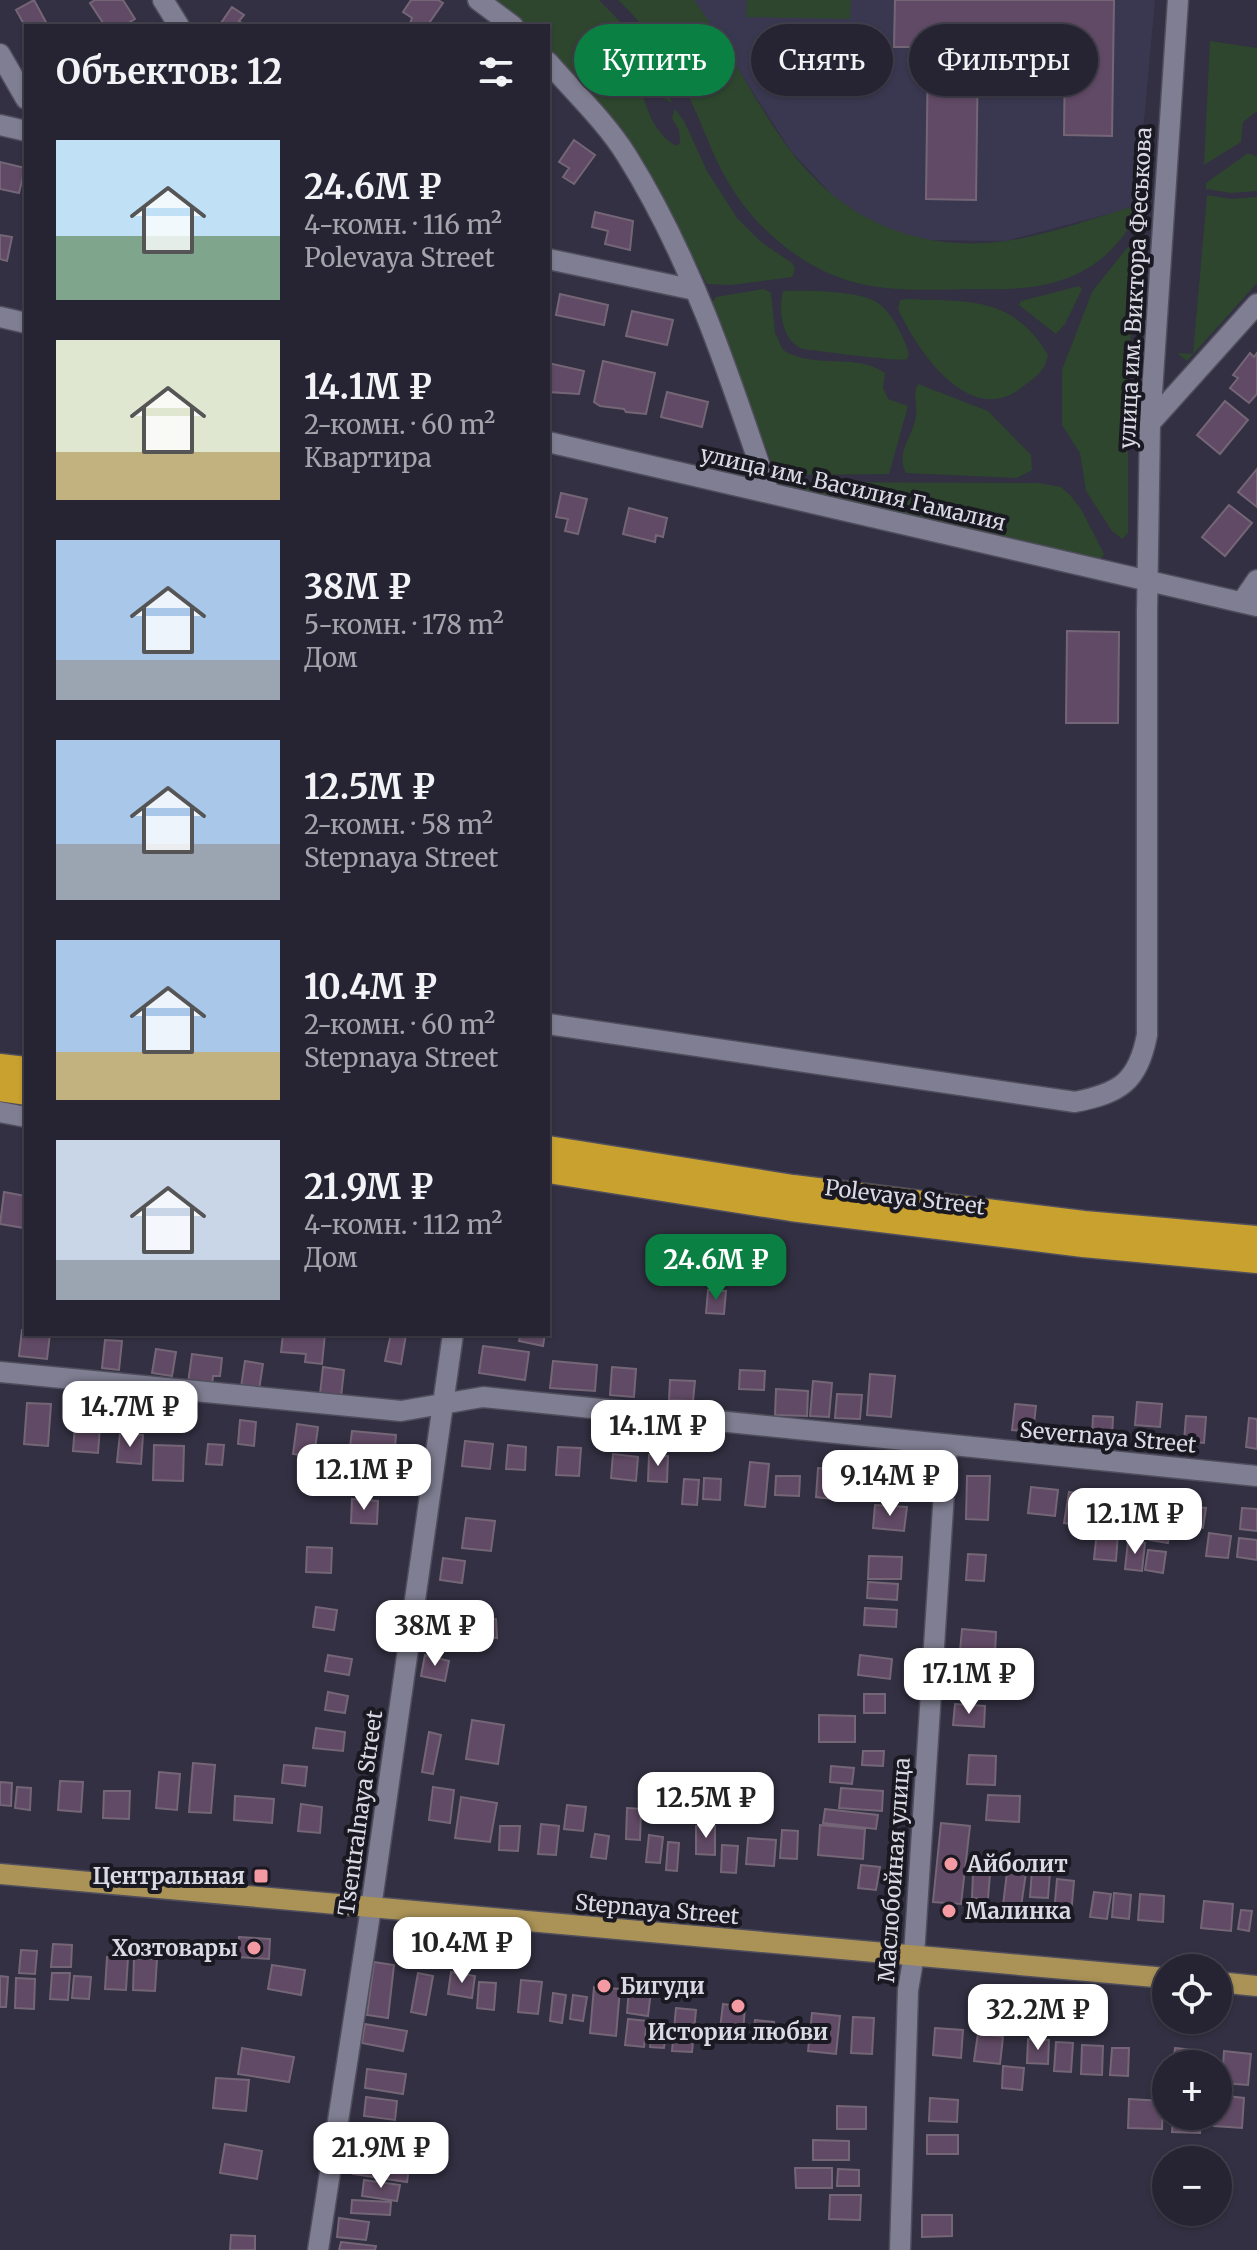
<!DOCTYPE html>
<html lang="ru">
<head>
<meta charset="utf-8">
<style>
  body { margin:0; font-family:Merriweather,serif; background:#2e2c3a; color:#f1f3f6; height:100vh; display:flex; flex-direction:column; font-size:30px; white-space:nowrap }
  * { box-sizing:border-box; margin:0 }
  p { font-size:26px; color:#a4a4ac }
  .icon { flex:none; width:44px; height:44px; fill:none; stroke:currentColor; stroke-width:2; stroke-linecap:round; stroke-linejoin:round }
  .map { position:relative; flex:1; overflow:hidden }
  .details { position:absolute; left:24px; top:24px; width:526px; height:1312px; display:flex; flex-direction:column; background:#262432; border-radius:0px; box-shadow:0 2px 6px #0004,0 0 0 2px #42414d }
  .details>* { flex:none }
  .banner { position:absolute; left:574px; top:24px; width:562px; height:72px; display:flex; gap:16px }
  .buttons { position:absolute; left:1152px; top:1954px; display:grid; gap:16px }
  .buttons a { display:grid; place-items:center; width:80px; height:80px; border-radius:50%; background:#262432; box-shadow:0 2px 6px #0004,0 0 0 2px #42414d; font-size:40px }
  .price { position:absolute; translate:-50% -68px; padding:0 18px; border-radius:16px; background:#fff; color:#222; font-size:26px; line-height:52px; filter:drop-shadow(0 2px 4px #0008) }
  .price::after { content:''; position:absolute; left:50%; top:48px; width:24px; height:18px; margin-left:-12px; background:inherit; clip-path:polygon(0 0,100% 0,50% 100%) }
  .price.active { background:#0b8043; color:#fff }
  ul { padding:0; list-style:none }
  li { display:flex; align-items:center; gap:24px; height:200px; padding:0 32px }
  li span { display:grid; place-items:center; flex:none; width:224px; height:160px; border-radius:0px; color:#555 }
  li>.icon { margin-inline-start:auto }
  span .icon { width:96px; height:96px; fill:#fffc; stroke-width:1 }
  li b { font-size:34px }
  h2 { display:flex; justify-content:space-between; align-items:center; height:96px; padding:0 32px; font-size:34px }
  .chip { padding:0 28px; border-radius:36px; background:#262432; box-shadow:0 2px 6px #0004,0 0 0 2px #42414d; font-size:28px; line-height:72px }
  .chip.active { background:#0b8043; color:#fff }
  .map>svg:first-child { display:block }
  .built { fill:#3a3850 }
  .green { fill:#2e462e }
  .building { fill:#614a65; stroke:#746676; stroke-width:2 }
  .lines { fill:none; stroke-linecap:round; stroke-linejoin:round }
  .minor-casing { stroke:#504e5d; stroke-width:23 }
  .major-casing { stroke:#504e5d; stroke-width:23 }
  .highway-casing { stroke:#504e5d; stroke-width:27 }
  .minor { stroke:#7f7e92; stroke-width:20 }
  .major { stroke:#ab9357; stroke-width:20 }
  .highway { stroke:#c9a12f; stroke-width:24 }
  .poi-dot { fill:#f49aa2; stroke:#1a1921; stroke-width:3 }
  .labels { text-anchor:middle; stroke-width:8; stroke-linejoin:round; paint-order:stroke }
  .street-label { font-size:22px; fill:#dadae5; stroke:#1a1921 }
  .poi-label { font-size:22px; font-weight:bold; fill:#dadae5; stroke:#1a1921; text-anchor:start }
</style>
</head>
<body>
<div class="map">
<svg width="1257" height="2250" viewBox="0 0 1257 2250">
  <rect width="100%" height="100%" fill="#323042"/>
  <!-- built -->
  <path class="built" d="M694,0H1155L1142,143L1143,205L1006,241L920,240L872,223L833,196L790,150Z"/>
  <!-- green -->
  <path class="green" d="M493,0H599L645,47L665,80L672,103L660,97L646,73L641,72L640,76C641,99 654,136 677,146L680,143L679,130L672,118L675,109L684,121L707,171L737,218L761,242L792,263L795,269L792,277L731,285L707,284L649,176L601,109L548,49V26H524Z
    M618,0H694C729,48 754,101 789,149C842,220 918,253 1006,241C1049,235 1093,218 1135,206L1137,215C1102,277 1051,291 984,289C943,289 896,293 857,283C801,269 751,225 724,175C709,147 699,115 684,87C666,56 644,24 618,0Z
    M747,0H851L850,19L746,17Z
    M1210,41L1257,48V111L1243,122L1241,142L1204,165Z
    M1248,153L1257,157V191L1231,193L1206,189V183Z
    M1207,195L1231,199L1257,197V283L1187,361L1177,353L1193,354Z
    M1137,241L1143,242L1128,358V533L1122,539L1112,531L1086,491L1080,453L1062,425V370L1092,292L1126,249Z
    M1079,286L1082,289L1065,324L1056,334L1019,305L1021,301Z
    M764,289L771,293L775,333L783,350C813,370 855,352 885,373L883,388L888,399L908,406L889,474L785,475L772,464L712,302L716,297Z
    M783,291C806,290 864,290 881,305C894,317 904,338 909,354L907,359C899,362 819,351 803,349C782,341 778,311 783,291Z
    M907,299C969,302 1012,295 1048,355C1045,372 1034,378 1021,388C969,428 917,350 898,309L900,300Z
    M918,384L988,411L1031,455L1032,470L1017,478L906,473C895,452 913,437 916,416C918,404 912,396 918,384Z
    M791,482L1038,483L1061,487L1070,495L1081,509L1104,554L1100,560L787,488Z"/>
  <!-- building -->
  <path class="building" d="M34,0L48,26L26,28L16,10Z
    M95,0H123L135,19L130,22L132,26H105L90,3Z
    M411,0H438L443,3L427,26H409L412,18L403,12Z
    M895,0H1114L1112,136L1064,135L1065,49L978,47L976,200L926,199L928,47H894Z
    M232,7L244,15L239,21L246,26H219Z
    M574,140L595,155L574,184L563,177L569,168L559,162Z
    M0,162L25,168L19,193L0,189Z
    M595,212L633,221L630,250L605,244L608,231L592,227Z
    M0,235L12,237L7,261L0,259Z
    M560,294L608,305L604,325L556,315Z
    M632,311L673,320L667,345L626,336Z
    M1250,353L1254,357L1257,353V394L1249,403L1230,388L1238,378L1233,375Z
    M603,361L655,373L646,414L626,412L624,409L600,406L594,402Z
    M548,363L584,371L579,394L548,392Z
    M667,392L708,402L702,427L661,417Z
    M1225,401L1248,420L1220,454L1197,435Z
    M1257,469V507L1238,492Z
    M561,493L587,499L578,534L565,531L568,519L556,517Z
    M1229,505L1252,523L1225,556L1202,537Z
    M629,508L667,518L663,537L656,535L655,542L623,534Z
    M1067,631L1119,632L1118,723H1066Z
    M4,1192L26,1196L24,1228L0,1224Z
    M708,1290L726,1291L724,1314L706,1313Z
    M22,1330H26V1334H50L47,1359L19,1356Z
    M283,1334H325L322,1364L305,1362L306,1354L281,1352Z
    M391,1334L406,1335L401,1364L385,1361Z
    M521,1334H545L543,1346L519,1341Z
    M105,1340L122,1341L119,1370L102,1368Z
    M483,1346L529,1352L525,1380L479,1373Z
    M156,1349L176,1352L172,1376L152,1373Z
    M192,1354L222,1358L220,1376H213L212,1386L188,1383Z
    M245,1361L263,1364L259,1390L241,1387Z
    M553,1361L597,1365L595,1391L550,1388Z
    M323,1367L344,1370L341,1397L320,1394Z
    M612,1367L636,1369L634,1397L610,1395Z
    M740,1370L765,1371L764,1390L739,1389Z
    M870,1374L895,1376L891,1417L867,1415Z
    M670,1380L695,1381L693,1401L669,1400Z
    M813,1381L832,1383L829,1417L810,1416Z
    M776,1389L808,1391L807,1416L775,1415Z
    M837,1394L862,1395L860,1419L835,1418Z
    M1137,1402L1162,1404L1160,1427L1135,1425Z
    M27,1403L51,1404L48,1446L24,1444Z
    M1015,1404L1036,1406L1033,1432L1012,1430Z
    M76,1411L101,1413L98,1453L73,1451Z
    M1093,1416L1113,1417L1112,1437L1092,1435Z
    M1186,1416L1206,1417L1204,1443L1184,1441Z
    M1249,1418L1257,1419V1449L1246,1447Z
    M240,1420L256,1422L254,1446L238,1444Z
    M297,1424L318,1427L314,1457L293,1454Z
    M352,1431L396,1435L394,1460L349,1455Z
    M120,1433L143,1435L141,1464L117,1462Z
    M465,1441L493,1444L490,1469L462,1466Z
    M208,1444L224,1445L222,1465L206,1464Z
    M154,1445L184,1446L183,1481L153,1480Z
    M508,1445L526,1447L525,1470L506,1469Z
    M558,1447L581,1448L579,1476L556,1475Z
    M613,1454L638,1457L636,1481L611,1478Z
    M649,1455L668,1456L667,1482L648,1481Z
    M750,1462L769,1464L765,1507L745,1505Z
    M818,1468L842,1470L840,1500L816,1497Z
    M854,1468L878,1469L877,1495L853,1494Z
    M367,1473L392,1476L390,1494L365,1491Z
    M776,1476H800L799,1496L775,1495Z
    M967,1476H990L988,1520L966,1519Z
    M704,1478L721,1479L720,1500L703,1499Z
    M684,1479L699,1480L697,1505L682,1504Z
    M1031,1487L1058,1490L1055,1516L1028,1513Z
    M1069,1492L1095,1496L1091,1526L1064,1523Z
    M352,1499L378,1501L377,1524L351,1523Z
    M1155,1502L1173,1504L1168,1543L1150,1540Z
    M875,1505L907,1507L904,1531L873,1528Z
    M1184,1506L1206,1508L1203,1528L1182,1526Z
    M1242,1508L1257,1509V1531L1240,1529Z
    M466,1518L495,1521L491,1551L462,1548Z
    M1097,1531L1118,1533L1116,1561L1094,1559Z
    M1209,1533L1231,1536L1228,1558L1206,1556Z
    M1239,1538L1257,1540V1560L1237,1557Z
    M1128,1541L1145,1543L1142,1571L1125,1569Z
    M307,1547L332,1548L331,1573L306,1572Z
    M1148,1550L1166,1552L1163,1573L1145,1570Z
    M968,1554L986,1555L984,1581L966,1580Z
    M869,1556L902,1557L901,1579H868Z
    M443,1558L465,1561L462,1583L440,1580Z
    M868,1582L898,1584L897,1600L867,1598Z
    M316,1607L337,1610L334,1630L313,1627Z
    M865,1608L897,1610L896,1627L864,1625Z
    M439,1610L496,1619L497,1638L436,1629Z
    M962,1629L996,1632L995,1654L960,1651Z
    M328,1655L352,1659L349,1675L325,1671Z
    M425,1655L449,1661L445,1681L421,1676Z
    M860,1655L892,1659L890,1679L858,1675Z
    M963,1671L989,1673L987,1697L961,1695Z
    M328,1692L348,1696L345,1713L325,1710Z
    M864,1694H885V1713H864Z
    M955,1704L985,1706L984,1727L953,1725Z
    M819,1715L855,1716V1742H819Z
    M472,1720L504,1725L498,1764L466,1759Z
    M316,1728L345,1732L343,1751L313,1748Z
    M429,1732L441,1735L433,1774L422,1772Z
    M863,1751H884L883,1766L862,1765Z
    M969,1755L996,1756L995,1785L967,1784Z
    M193,1763L215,1765L211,1813L189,1812Z
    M284,1765L307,1767L305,1786L282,1783Z
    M831,1766L854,1768L852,1784L830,1782Z
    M159,1772L180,1774L177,1810L156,1808Z
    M60,1781L83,1782L81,1812L58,1810Z
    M0,1782L12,1783L11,1806L0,1805Z
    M17,1787L31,1788L30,1810L15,1808Z
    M433,1787L454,1790L450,1823L429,1820Z
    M841,1788L883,1791L882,1811L839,1808Z
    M104,1791H130L129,1819L103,1818Z
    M988,1795L1020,1796L1019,1822L986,1820Z
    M235,1796L274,1799L272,1823L234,1820Z
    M461,1797L497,1803L490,1842L455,1838Z
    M301,1804L322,1807L320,1833L298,1831Z
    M567,1805L586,1807L583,1831L564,1829Z
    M627,1808L641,1809L640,1840L626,1839Z
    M825,1809L878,1815L876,1829L823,1823Z
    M941,1823L970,1826L961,1904L933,1902Z
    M541,1824L559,1826L556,1855L538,1854Z
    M820,1825L865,1829L863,1859L818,1855Z
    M500,1826H520L518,1851L499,1850Z
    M696,1826H715V1855L696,1854Z
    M782,1830L798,1831L797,1859L780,1858Z
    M595,1834L609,1836L606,1859L591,1857Z
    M649,1835L663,1837L660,1863L646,1862Z
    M748,1838L776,1840L774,1866L746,1864Z
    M668,1842L679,1843L677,1871L666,1870Z
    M722,1845L738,1846L736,1873L721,1872Z
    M1008,1864L1027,1866L1021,1907L1003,1905Z
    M861,1865L880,1867L876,1890L858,1888Z
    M1032,1870L1050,1872L1048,1898L1030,1897Z
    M973,1873L990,1874L988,1899L972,1898Z
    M1057,1879L1074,1881L1071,1915L1054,1913Z
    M1094,1892L1111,1894L1107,1919L1090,1917Z
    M1114,1893L1131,1895L1129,1919L1112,1917Z
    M1140,1894L1164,1896L1163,1922L1138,1920Z
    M1204,1901L1233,1904L1231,1931L1201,1928Z
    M1241,1910L1252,1911L1249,1931L1238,1929Z
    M239,1937L270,1939L269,1959L238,1957Z
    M53,1944L72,1945L71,1967H51Z
    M21,1950L37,1951L35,1974L19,1973Z
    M107,1957L128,1958L126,1990L105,1989Z
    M134,1958L157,1959L155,1991L133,1990Z
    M374,1962L394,1965L388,2018L367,2015Z
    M272,1965L305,1970L301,1995L268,1989Z
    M451,1972L475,1976L472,1998L448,1994Z
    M52,1973H70L68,2000L50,1999Z
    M418,1973L433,1976L426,2015L411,2012Z
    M0,1976L8,1977L6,2007H0Z
    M74,1976L91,1977L89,1999L72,1998Z
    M16,1978L35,1979L34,2009L15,2008Z
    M521,1980L542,1982L538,2014L518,2012Z
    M479,1982L496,1983L494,2010L477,2008Z
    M594,1987L620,1989L616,2036L590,2033Z
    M629,1989L651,1991L648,2016L627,2013Z
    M553,1993L566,1995L562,2023L550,2021Z
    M573,1995L587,1997L583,2021L570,2019Z
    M723,2004L745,2007L743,2032L720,2029Z
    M676,2008L696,2010L692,2052L672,2051Z
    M812,2013L840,2016L836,2054L808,2051Z
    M853,2017L874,2018L872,2054L851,2053Z
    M628,2019L647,2021L644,2047L625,2045Z
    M755,2020L774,2022L772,2040L753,2038Z
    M653,2021L667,2023L664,2048L650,2047Z
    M365,2024L407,2031L403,2051L362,2043Z
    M935,2028L963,2030L961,2058L933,2055Z
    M978,2033L1003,2037L1000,2064L974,2061Z
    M1028,2039L1049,2040L1048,2064L1027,2063Z
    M1056,2042L1073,2043L1071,2072L1054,2071Z
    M1082,2045L1103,2046L1102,2075L1081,2074Z
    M242,2048L294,2057L289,2082L238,2074Z
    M1112,2048H1129L1128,2076L1110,2075Z
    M1175,2048L1194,2050L1193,2064H1173Z
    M1224,2051L1251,2054L1248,2085L1222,2083Z
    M1003,2066L1024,2068L1022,2090L1002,2088Z
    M367,2069L406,2074L403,2094L365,2088Z
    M216,2078L249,2080L246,2111L213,2108Z
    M1218,2095L1244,2098L1242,2128L1214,2126V2116H1218Z
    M366,2097L397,2101L395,2120L364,2116Z
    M930,2098L958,2100L957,2122L929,2121Z
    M1129,2099L1163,2101L1162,2129L1128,2128Z
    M837,2106L866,2107V2129H837Z
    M1173,2116H1201L1200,2133L1172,2132Z
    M371,2127L400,2130L398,2151L369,2148Z
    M927,2135H958V2154H927Z
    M813,2140L849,2141V2160H813Z
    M225,2144L262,2151L257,2179L220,2173Z
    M356,2153L410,2161L407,2182L353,2174Z
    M795,2168H832V2188H796Z
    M838,2169L859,2170V2186H837Z
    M364,2180L400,2185L397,2201L362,2196Z
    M830,2195H861L860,2220L829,2219Z
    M352,2200L391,2202L390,2215L351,2213Z
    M922,2215H952V2236L922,2237Z
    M339,2218L369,2222L366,2240L337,2237Z
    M231,2235L255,2236V2250H230Z
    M341,2242L376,2246L375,2250H339Z"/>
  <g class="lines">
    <!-- minor casing -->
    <g class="minor-casing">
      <path id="minor" d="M163,0L179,26
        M478,0L513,26
        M0,54L26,99
        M548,62C574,92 606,122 627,156C692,260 730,377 769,493
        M0,125L26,131
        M548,259L695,290
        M0,317L26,323
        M1150,423L1257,304
        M548,442L1257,606
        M1242,602L1257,580
        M548,1024L1075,1102C1120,1093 1138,1082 1147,1035V612L1150,423L1178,0
        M0,1112L26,1117
        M0,1372L401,1411L483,1397L1257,1476
        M318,2250L371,1908L453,1334
        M900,2250L908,1990L914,1955L947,1446"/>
    </g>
    <!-- major casing -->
    <g class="major-casing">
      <path id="major" d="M0,1874L1166,1978
        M1218,1982L1257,1986"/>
    </g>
    <!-- highway casing -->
    <g class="highway-casing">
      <path id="highway" d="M0,1066L26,1069
        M0,1089L26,1093
        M548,1148L793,1187L1084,1223L1257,1238
        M548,1171L791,1209L1083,1245L1257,1261"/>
    </g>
    <!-- minor -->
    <use href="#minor" class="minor"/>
    <!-- major -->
    <use href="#major" class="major"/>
    <!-- highway -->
    <use href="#highway" class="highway"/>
  </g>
  <!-- markers -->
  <g class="poi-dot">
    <circle cx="951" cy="1864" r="8"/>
    <rect x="253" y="1868" width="16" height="16" rx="4"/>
    <circle cx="949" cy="1911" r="8"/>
    <circle cx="254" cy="1948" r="8"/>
    <circle cx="604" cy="1986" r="8"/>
    <circle cx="738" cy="2006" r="8"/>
  </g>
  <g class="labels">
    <!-- street labels -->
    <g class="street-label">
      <text transform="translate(1135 288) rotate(-87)" y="8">улица им. Виктора Феськова</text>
      <text transform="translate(853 488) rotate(13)" y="8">улица им. Василия Гамалия</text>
      <text transform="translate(905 1197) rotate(7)" y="8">Polevaya Street</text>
      <text transform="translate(1108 1437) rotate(5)" y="8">Severnaya Street</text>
      <text transform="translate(360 1813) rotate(-82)" y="8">Tsentralnaya Street</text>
      <text transform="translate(894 1870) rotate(-86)" y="8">Маслобойная улица</text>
      <text transform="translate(657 1909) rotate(5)" y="8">Stepnaya Street</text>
    </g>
    <!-- poi labels -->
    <g class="poi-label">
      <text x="967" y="1872">Айболит</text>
      <text x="245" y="1884" text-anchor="end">Центральная</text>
      <text x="965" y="1919">Малинка</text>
      <text x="238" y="1956" text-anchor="end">Хозтовары</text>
      <text x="620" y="1994">Бигуди</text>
      <text x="738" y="2040" text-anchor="middle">История любви</text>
    </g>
  </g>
</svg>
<div class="buttons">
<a><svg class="icon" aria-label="locate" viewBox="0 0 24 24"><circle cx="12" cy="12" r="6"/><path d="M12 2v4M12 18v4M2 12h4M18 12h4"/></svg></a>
<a>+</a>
<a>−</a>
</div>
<b class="price active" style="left:716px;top:1302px">24.6M ₽</b>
<b class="price" style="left:130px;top:1449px">14.7M ₽</b>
<b class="price" style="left:658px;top:1468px">14.1M ₽</b>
<b class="price" style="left:364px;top:1512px">12.1M ₽</b>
<b class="price" style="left:890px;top:1518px">9.14M ₽</b>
<b class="price" style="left:1135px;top:1556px">12.1M ₽</b>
<b class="price" style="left:435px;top:1668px">38M ₽</b>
<b class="price" style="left:969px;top:1716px">17.1M ₽</b>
<b class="price" style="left:706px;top:1840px">12.5M ₽</b>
<b class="price" style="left:462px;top:1985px">10.4M ₽</b>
<b class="price" style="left:1038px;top:2052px">32.2M ₽</b>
<b class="price" style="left:381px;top:2190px">21.9M ₽</b>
<div class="banner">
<a class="chip active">Купить</a>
<a class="chip">Снять</a>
<a class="chip">Фильтры</a>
</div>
<section class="details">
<h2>Объектов: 12<svg class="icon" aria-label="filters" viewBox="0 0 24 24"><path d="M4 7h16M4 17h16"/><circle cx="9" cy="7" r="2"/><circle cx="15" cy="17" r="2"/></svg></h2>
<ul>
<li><span style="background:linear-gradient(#bfe0f5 60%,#7fa58c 0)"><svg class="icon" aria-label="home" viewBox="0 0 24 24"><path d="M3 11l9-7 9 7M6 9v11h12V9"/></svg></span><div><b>24.6M ₽</b><p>4-комн. · 116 m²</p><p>Polevaya Street</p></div></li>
<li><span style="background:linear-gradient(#dfe7d0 70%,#c2b280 0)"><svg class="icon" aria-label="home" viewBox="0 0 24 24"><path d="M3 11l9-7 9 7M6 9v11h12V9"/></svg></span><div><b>14.1M ₽</b><p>2-комн. · 60 m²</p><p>Квартира</p></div></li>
<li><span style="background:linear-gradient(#a9c7e8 75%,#9aa5b1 0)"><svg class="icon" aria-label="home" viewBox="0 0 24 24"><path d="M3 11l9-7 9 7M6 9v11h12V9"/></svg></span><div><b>38M ₽</b><p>5-комн. · 178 m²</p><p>Дом</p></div></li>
<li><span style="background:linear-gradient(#a9c7e8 65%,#9aa5b1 0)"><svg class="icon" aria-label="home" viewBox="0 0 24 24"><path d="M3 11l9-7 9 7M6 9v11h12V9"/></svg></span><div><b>12.5M ₽</b><p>2-комн. · 58 m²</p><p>Stepnaya Street</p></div></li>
<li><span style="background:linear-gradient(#a9c7e8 70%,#c2b280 0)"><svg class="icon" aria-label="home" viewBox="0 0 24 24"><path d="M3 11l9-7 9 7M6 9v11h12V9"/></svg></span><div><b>10.4M ₽</b><p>2-комн. · 60 m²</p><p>Stepnaya Street</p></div></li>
<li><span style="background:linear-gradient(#c9d6e8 75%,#9aa5b1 0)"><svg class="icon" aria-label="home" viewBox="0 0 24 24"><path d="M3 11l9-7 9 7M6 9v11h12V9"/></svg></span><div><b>21.9M ₽</b><p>4-комн. · 112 m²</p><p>Дом</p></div></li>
</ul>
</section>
</div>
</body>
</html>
